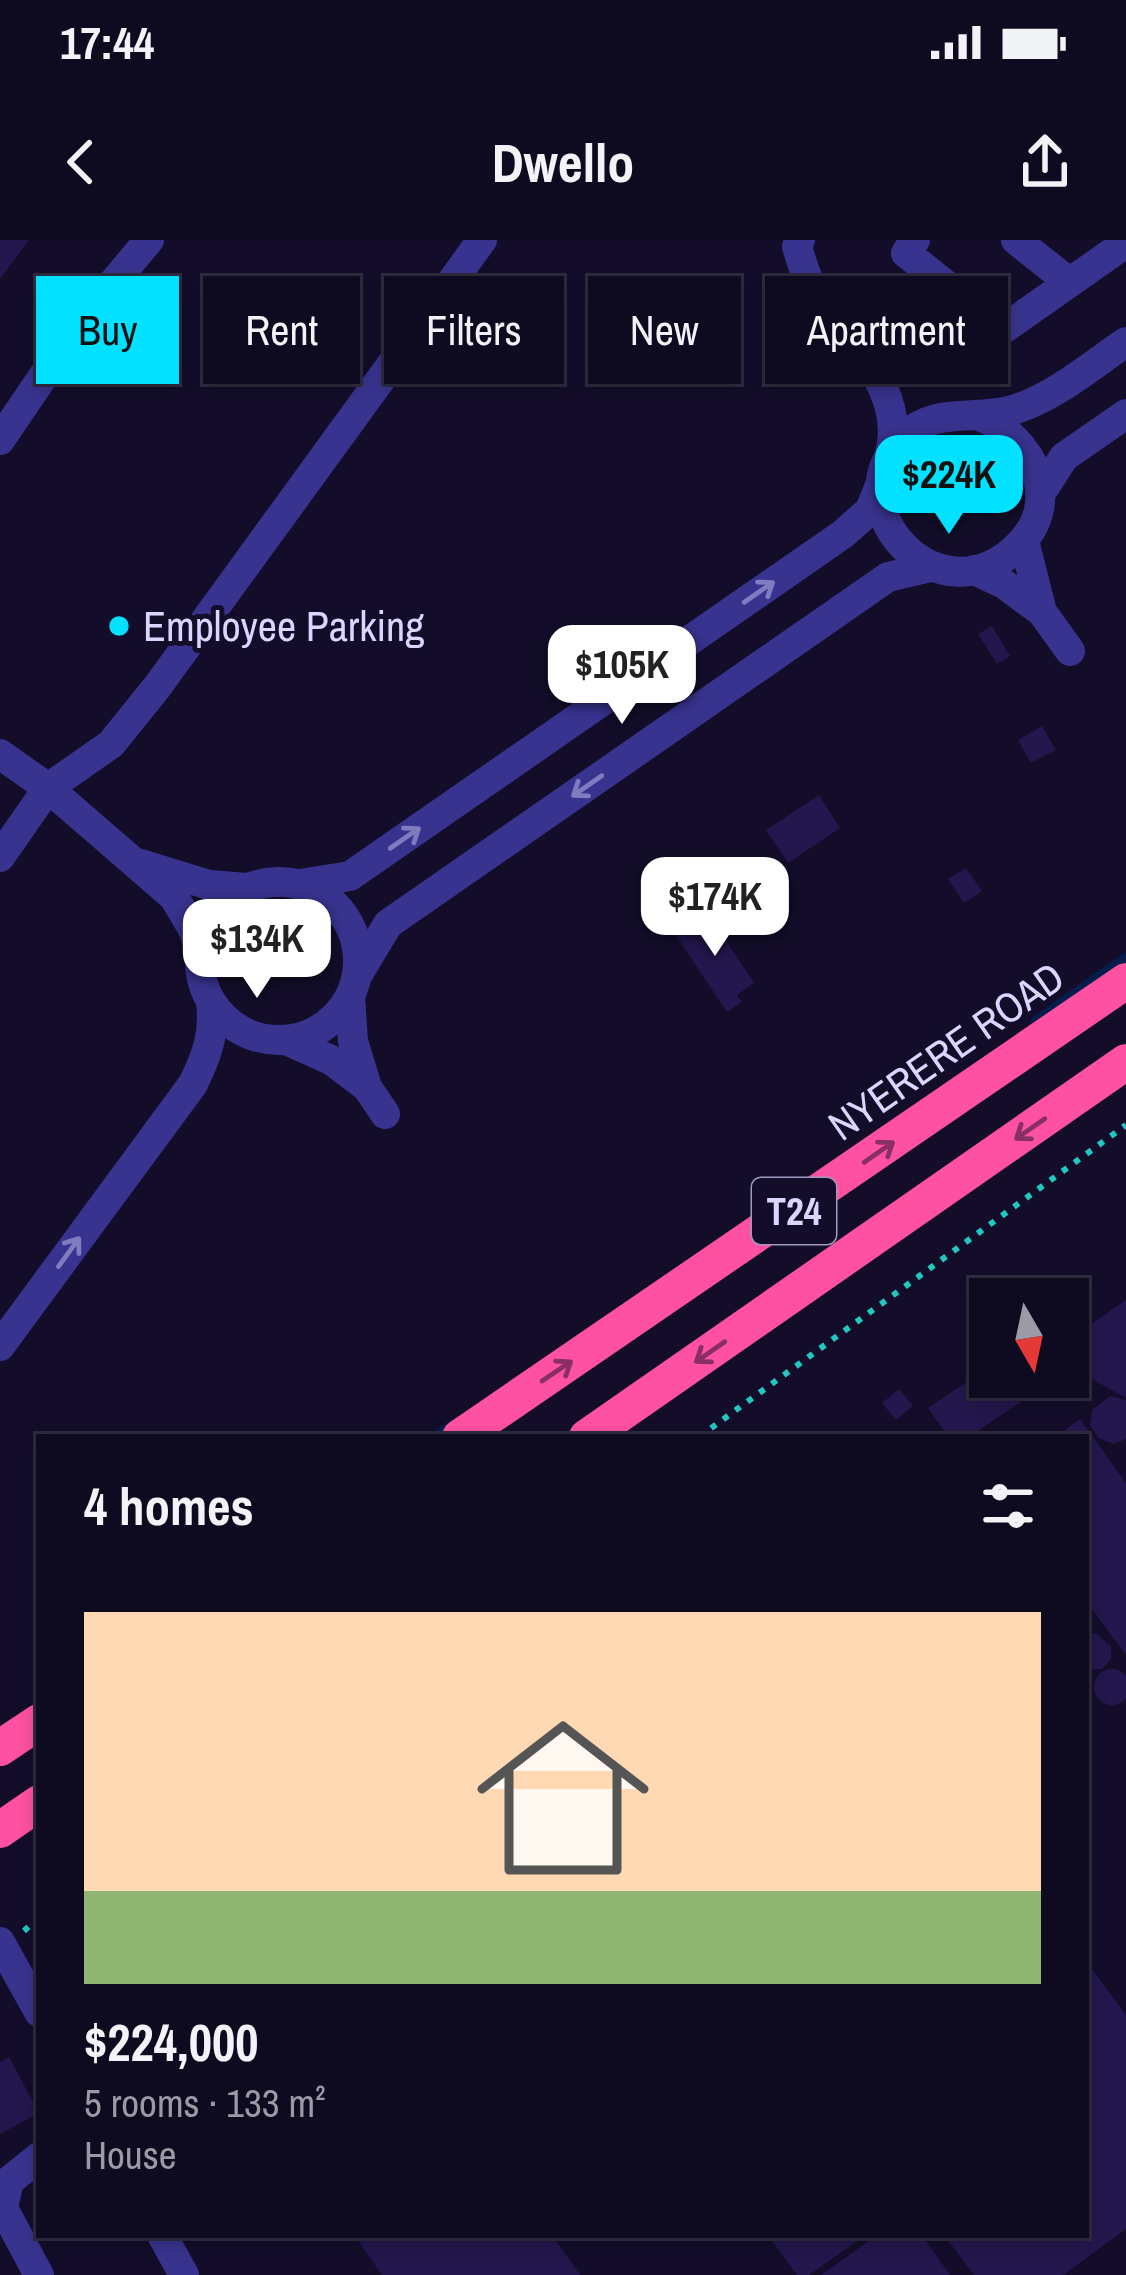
<!DOCTYPE html>
<html lang="en">
<head>
<meta charset="utf-8">
<style>
  body { margin:0; font-family:"Archivo Narrow",sans-serif; background:#171329; color:#f1f3f6; height:100vh; display:flex; flex-direction:column; font-size:45px; white-space:nowrap }
  * { box-sizing:border-box; margin:0 }
  p { font-size:39px; color:#9b9aa5 }
  .icon { flex:none; width:66px; height:66px; fill:none; stroke:currentColor; stroke-width:2; stroke-linecap:round; stroke-linejoin:round }
  .map { position:relative; flex:1; overflow:hidden }
  .details { position:absolute; left:36px; top:1194px; width:1053px; height:804px; display:flex; flex-direction:column; background:#0e0a20; border-radius:0px; box-shadow:0 6px 18px #0003,0 0 0 3px #2e2b3e }
  .details>* { flex:none }
  .top-card { position:absolute; left:36px; top:36px; width:1056px; height:108px; display:flex; gap:24px }
  .needle { width:78px; rotate:171deg }
  .buttons { position:absolute; left:969px; top:1038px; display:grid; gap:24px }
  .buttons a { display:grid; place-items:center; width:120px; height:120px; border-radius:0px; background:#0e0a20; box-shadow:0 6px 18px #0003,0 0 0 3px #2e2b3e; font-size:60px }
  .price { position:absolute; translate:-50% -102px; padding:0 27px; border-radius:24px; background:#fff; color:#222; font-size:39px; line-height:78px; filter:drop-shadow(0 3px 6px #0008) }
  .price::after { content:''; position:absolute; left:50%; top:72px; width:36px; height:27px; margin-left:-18px; background:inherit; clip-path:polygon(0 0,100% 0,50% 100%) }
  .price.selected { background:#02e1ff; color:#111 }
  ul { padding:0; list-style:none }
  li { display:grid; align-content:center; gap:24px; height:636px; padding:0 48px }
  li span { display:grid; place-items:center; height:372px; border-radius:0px; color:#555 }
  li>.icon { margin-inline-start:auto }
  span .icon { width:216px; height:216px; fill:#fffc; stroke-width:1 }
  li b { font-size:51px }
  h2 { display:flex; justify-content:space-between; align-items:center; height:144px; padding:0 48px; font-size:51px }
  .chip { padding:0 42px; border-radius:0px; background:#0e0a20; box-shadow:0 6px 18px #0003,0 0 0 3px #2e2b3e; font-size:42px; line-height:108px }
  .chip.selected { background:#02e1ff; color:#111 }
  .status { display:flex; justify-content:space-between; align-items:center; height:84px; padding:0 60px; background:#0e0a20; direction:ltr }
  .status svg { height:33px; fill:currentColor }
  header { display:flex; justify-content:space-between; align-items:center; height:156px; padding:0 48px; background:#0e0a20; font-size:54px; font-weight:700 }
  .map>svg:first-child { display:block }
  .lines { fill:none; stroke-linecap:round; stroke-linejoin:round }
  .stream { stroke:#041d4c; stroke-width:9 }
  .building { fill:#23174d }
  .path { stroke:#22c7c0; stroke-width:6; stroke-dasharray:6 9; stroke-linecap:butt }
  .minor { stroke:#38338e; stroke-width:30 }
  .highway { stroke:#ff51a1; stroke-width:36 }
  .oneway { stroke:#817cc1 }
  .oneway2 { stroke:#892f66 }
  .poi-dot { fill:#02e1ff; stroke:#130d2a; stroke-width:4.5 }
  .labels { text-anchor:middle; stroke-width:10; stroke-linejoin:round; paint-order:stroke }
  .shield { fill:#130d2a; stroke:#9f9abf; stroke-width:3 }
  .shield-label { font-size:39px; font-weight:bold; fill:#dbd6ff }
  .poi-label { font-size:42px; fill:#dbd6ff; stroke:#130d2a; text-anchor:start }
  .street-label { font-size:42px; fill:#dbd6ff; stroke:#130d2a }
</style>
</head>
<body>
<div class="status"><b>17:44</b><svg viewBox="0 0 49 12"><path d="M0 12V9h3v3zM5 12V6h3v6zM10 12V3h3v9zM15 12V0h3v12zM26 1h20v11H26zM47 4h2v5h-2z"/></svg></div>
<header><svg class="icon" aria-label="back" viewBox="0 0 24 24"><path d="M15 5l-7 7 7 7"/></svg>Dwello<svg class="icon" aria-label="share" viewBox="0 0 24 24"><path d="M12 15V3M7 8l5-5 5 5M5 13v7h14v-7"/></svg></header>
<div class="map">
<svg width="1126" height="2035" viewBox="0 0 1126 2035">
  <rect width="100%" height="100%" fill="#130d2a"/>
  <g class="lines">
    <!-- stream -->
    <path class="stream" d="M1035,781L1126,717
      M433,1197L454,1183"/>
  </g>
  <!-- building -->
  <path class="building" d="M0,0H29L0,39Z
    M992,386L1010,416L997,424L978,394Z
    M1042,486L1056,510L1031,523L1018,500Z
    M819,555L840,588L788,623L766,590Z
    M966,628L982,651L964,663L948,639Z
    M706,670L754,743L737,755L742,762L727,772L673,691Z
    M1126,1060V1158L1068,1126V1100Z
    M990,1126V1137H1029L1038,1150L969,1197H948L928,1168Z
    M899,1149L913,1166L896,1180L882,1163Z
    M1110,1156L1126,1160V1199L1114,1204L1098,1198L1090,1185L1092,1170Z
    M1080,1179L1126,1243V1415L1086,1361V1197H1055Z
    M1096,1393L1111,1406V1419L1102,1429L1086,1430V1395Z
    M1094 1447a18 18 0 1 1 36 0a18 18 0 1 1-36 0Z
    M1086,1721L1126,1775V1989L1063,2035H974L944,1995H1086Z
    M9,1817L39,1873L0,1894V1822Z
    M354,1995H552L580,2035H382Z
    M768,1995H866L809,2035H797Z
    M877,1995H922L950,2035H821Z"/>
  <g class="lines">
    <!-- path -->
    <path class="path" d="M699,1197L1126,885
      M24,1691L39,1677"/>
    <!-- minor -->
    <path class="minor" d="M800,0L797,7C801,19 804,32 810,43C842,97 910,147 889,217
      M915,0L906,13L1002,90L1126,3
      M1016,0L1069,42
      M980,176C1033,199 1065,262 1016,308C939,381 832,269 904,197C936,165 977,182 1016,169C1056,156 1092,125 1126,102
      M0,200L78,85L149,0
      M1040,254L1064,217L1126,174
      M974,330L1004,344L1042,372L1024,301
      M1042,372L1070,411
      M0,514L48,548L174,657L193,689L200,710
      M0,617L48,548L111,504L157,447L482,0
      M141,624L209,645L247,648
      M200 721a79 79 0 1 1 158 0a79 79 0 1 1-158 0Z
      M300,644L350,636L843,294L870,270L881,243
      M358,734L388,684L888,337L931,327
      M286,800L331,820L367,847L353,801L350,757
      M367,847L385,874
      M0,1106L193,844C207,815 215,794 211,762
      M0,1702L39,1772
      M39,1917L9,1941L3,1968L39,2035
      M162,1995L184,2035"/>
    <!-- highway -->
    <path class="highway" d="M460,1197L1126,741
      M587,1197L1126,822
      M0,1508L39,1482
      M0,1590L39,1563"/>
  </g>
  <!-- one-way arrows -->
  <defs><path id="oneway-shaft" d="M-6 0H5M1.5-3L5.5 0L1.5 3" fill="none" stroke-width="1.6" stroke-linecap="round" stroke-linejoin="round" transform="scale(3)"/></defs>
  <g class="oneway">
    <use href="#oneway-shaft" transform="translate(759 352) rotate(-35)"/>
    <use href="#oneway-shaft" transform="translate(587 546) rotate(145)"/>
    <use href="#oneway-shaft" transform="translate(405 598) rotate(-35)"/>
    <use href="#oneway-shaft" transform="translate(69 1012) rotate(-54)"/>
  </g>
  <g class="oneway2">
    <use href="#oneway-shaft" transform="translate(1030 889) rotate(145)"/>
    <use href="#oneway-shaft" transform="translate(879 912) rotate(-35)"/>
    <use href="#oneway-shaft" transform="translate(710 1112) rotate(145)"/>
    <use href="#oneway-shaft" transform="translate(557 1131) rotate(-34)"/>
  </g>
  <!-- markers -->
  <circle class="poi-dot" cx="119" cy="386" r="12"/>
  <g class="labels">
    <!-- shield labels -->
    <rect class="shield" x="752" y="938" width="84" height="66" rx="9"/>
    <g class="shield-label">
      <text x="794" y="985">T24</text>
    </g>
    <!-- poi labels -->
    <g class="poi-label">
      <text x="143" y="401">Employee Parking</text>
    </g>
    <!-- street labels -->
    <g class="street-label">
      <text transform="translate(946 811) rotate(-35)" y="15">NYERERE ROAD</text>
    </g>
  </g>
</svg>
<div class="buttons">
<a><svg class="needle" viewBox="-14 -14 28 28"><path d="M0-13l5 13h-10z" fill="#e53935"/><path d="M0 13l5-13h-10z" fill="#9b9aa5"/></svg></a>
</div>
<b class="price selected" style="left:949px;top:297px">$224K</b>
<b class="price" style="left:622px;top:487px">$105K</b>
<b class="price" style="left:715px;top:719px">$174K</b>
<b class="price" style="left:257px;top:761px">$134K</b>
<div class="top-card">
<a class="chip selected">Buy</a>
<a class="chip">Rent</a>
<a class="chip">Filters</a>
<a class="chip">New</a>
<a class="chip">Apartment</a>
</div>
<section class="details">
<h2>4 homes<svg class="icon" aria-label="filters" viewBox="0 0 24 24"><path d="M4 7h16M4 17h16"/><circle cx="9" cy="7" r="2"/><circle cx="15" cy="17" r="2"/></svg></h2>
<ul>
<li><span style="background:linear-gradient(#ffd9b3 75%,#8fb573 0)"><svg class="icon" aria-label="home" viewBox="0 0 24 24"><path d="M3 11l9-7 9 7M6 9v11h12V9"/></svg></span><div><b>$224,000</b><p>5 rooms · 133 m²</p><p>House</p></div></li>
</ul>
</section>
</div>
</body>
</html>
